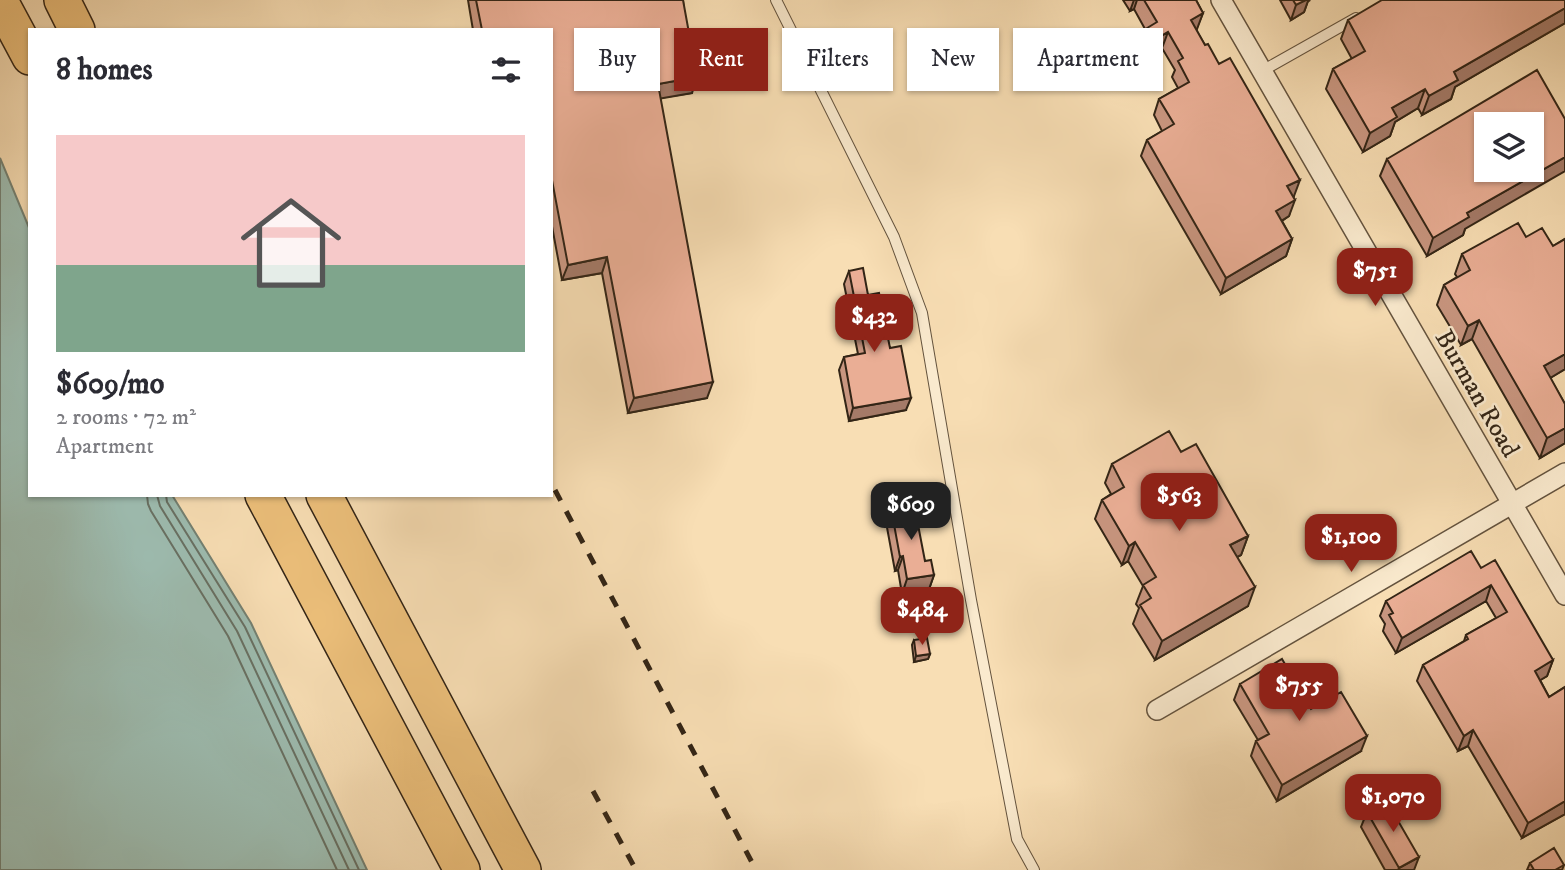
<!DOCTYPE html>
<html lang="en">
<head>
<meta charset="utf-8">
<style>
  body { margin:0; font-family:"IM FELL DW Pica",serif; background:#f7f7f7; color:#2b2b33; height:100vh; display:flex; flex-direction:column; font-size:26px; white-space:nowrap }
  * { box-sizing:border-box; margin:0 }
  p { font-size:23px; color:#7c7c81 }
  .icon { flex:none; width:38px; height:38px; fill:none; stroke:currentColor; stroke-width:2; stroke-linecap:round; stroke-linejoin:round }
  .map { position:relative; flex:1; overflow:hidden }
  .sheet { position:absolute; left:28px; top:28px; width:525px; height:469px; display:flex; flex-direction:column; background:#fff; border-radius:0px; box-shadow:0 2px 5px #0004 }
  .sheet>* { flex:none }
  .top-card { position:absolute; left:574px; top:28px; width:665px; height:63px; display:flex; gap:14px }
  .controls { position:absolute; left:1474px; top:112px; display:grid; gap:14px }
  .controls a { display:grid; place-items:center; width:70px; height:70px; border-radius:0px; background:#fff; box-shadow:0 2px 5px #0004; font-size:35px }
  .price { position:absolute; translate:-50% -60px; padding:0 16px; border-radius:14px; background:#8f2418; color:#fff; font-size:23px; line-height:46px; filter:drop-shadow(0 2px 4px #0008) }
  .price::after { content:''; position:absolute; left:50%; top:42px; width:21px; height:16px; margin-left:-10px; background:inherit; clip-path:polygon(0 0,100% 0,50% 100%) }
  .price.on { background:#222; color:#fff }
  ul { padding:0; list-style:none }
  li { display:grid; align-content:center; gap:14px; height:371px; padding:0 28px }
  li+li { border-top:2px solid #e1e1e2 }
  li span { display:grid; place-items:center; height:217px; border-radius:0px; color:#555 }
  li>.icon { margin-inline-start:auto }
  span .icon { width:126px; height:126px; fill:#fffc; stroke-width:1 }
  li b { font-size:30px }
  h2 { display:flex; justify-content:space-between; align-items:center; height:84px; padding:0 28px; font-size:30px }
  .pill { padding:0 24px; border-radius:0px; background:#fff; box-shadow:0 2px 5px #0004; font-size:24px; line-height:63px }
  .pill.on { background:#8f2418; color:#fff }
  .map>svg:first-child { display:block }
  .water { fill:#9dbcb0; stroke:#738072; stroke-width:2 }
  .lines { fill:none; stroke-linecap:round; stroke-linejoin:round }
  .shore { stroke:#687063; stroke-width:2 }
  .lane-casing { stroke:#64533e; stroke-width:12 }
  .street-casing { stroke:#64533e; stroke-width:22 }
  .highway-casing { stroke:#332516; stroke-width:38 }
  .lane { stroke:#faeace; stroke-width:10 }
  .street { stroke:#faeace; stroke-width:19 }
  .highway { stroke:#ecbf7a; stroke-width:35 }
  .rail { stroke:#332516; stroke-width:5; stroke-dasharray:12 12; stroke-linecap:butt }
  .wall { fill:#c99680; stroke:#332516; stroke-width:2 }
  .shaded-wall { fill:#a47a68; stroke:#332516; stroke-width:2 }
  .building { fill:#eaae95; stroke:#332516; stroke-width:2; fill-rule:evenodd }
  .labels { text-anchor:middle; stroke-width:5; stroke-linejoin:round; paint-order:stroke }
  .street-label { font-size:26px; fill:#332516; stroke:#faeace }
</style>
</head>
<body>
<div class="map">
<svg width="1565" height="870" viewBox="0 0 1565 870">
  <rect width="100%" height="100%" fill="#f8deb4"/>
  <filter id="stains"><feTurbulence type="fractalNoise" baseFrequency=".00286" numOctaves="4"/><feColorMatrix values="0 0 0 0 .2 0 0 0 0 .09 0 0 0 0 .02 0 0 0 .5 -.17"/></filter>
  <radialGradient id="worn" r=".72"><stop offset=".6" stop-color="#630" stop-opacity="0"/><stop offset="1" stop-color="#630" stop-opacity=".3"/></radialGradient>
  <!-- water -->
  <path class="water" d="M0,158L30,230V495H172L251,623L367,870H0Z"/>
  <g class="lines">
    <!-- shore -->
    <path class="shore" d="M147,495L148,504L151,511L228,636L337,870
      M157,495L160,506L237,631L349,870
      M166,495L167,502L245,627L359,870"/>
    <!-- lane casing -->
    <g class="lane-casing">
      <path id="lane" d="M776,0L894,237L922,313L971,600L1017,839L1034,870
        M1262,71L1356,18"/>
    </g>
    <!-- street casing -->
    <g class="street-casing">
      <path id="street" d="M1221,0L1565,595
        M1157,710L1565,473"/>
    </g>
    <!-- highway casing -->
    <g class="highway-casing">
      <path id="highway" d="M62,0L77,30
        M0,1L30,57
        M263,495L462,870
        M324,495L523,870"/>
    </g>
    <!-- lane -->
    <use href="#lane" class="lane"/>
    <!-- street -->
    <use href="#street" class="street"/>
    <!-- highway -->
    <use href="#highway" class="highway"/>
    <!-- rail -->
    <path class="rail" d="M555,490L756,870
      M593,791L636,870"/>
  </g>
  <!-- wall -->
  <path class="wall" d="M468,0H683L692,93L660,98L707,398L628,413L602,273L562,280L551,221V30H473Z
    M1123,0H1196L1203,13L1196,30L1294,196L1289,216L1282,221L1292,239L1286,256L1221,294L1141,156L1147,140L1162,131L1154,115L1159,99L1178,88L1172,77L1175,70L1162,48L1130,67L1123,55L1129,39L1145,29L1134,9L1130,11Z
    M1280,0H1310L1308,1L1304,12L1291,20Z
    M1565,0V23L1455,87L1451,99L1422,115L1418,108L1395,122L1390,136L1363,152L1326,89L1333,69L1352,59L1341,39L1348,20Z
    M1387,159L1465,229L1463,235L1427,256L1380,176Z
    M1526,237L1553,246L1565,239V369L1550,378L1565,404V443L1540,458L1472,339L1461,345L1437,305L1444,285L1457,277L1455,274L1462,254Z
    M849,271L868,295L890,348L906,410L849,421L839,370L844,357L858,354L844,284Z
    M1181,452L1248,536L1241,555L1237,557L1248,606L1155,660L1133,624L1139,608L1136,604L1143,586L1128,561L1122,565L1095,519L1102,500L1111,494L1105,483L1112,464Z
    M891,508L934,575L929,589L902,594L898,570L895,571L886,522Z
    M1481,568L1553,660L1547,676L1540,680L1549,697L1565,687V814L1522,838L1468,746L1458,751L1417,681L1423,665L1464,641L1466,635L1496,618L1486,601L1396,653L1383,631L1385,624L1380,616L1386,601Z
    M914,640L930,654L928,659L914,662L912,645Z
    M1240,684L1311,709L1361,751L1277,801L1251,756L1256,741L1258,740L1234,700Z
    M1367,812L1414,870H1385L1361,827Z
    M1530,863L1564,865L1562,870H1527Z"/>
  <!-- shaded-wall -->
  <path class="shaded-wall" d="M1134,0H1137L1134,9L1130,11Z
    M1302,0H1310L1308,1L1304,12L1291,20L1296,5Z
    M1565,8V23L1455,87L1451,99L1422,115L1429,96L1454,72Z
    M1203,13L1197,29L1185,36L1191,20Z
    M1168,32L1162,48L1130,67L1136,51Z
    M697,77L692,93L652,100L658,84Z
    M1425,89L1418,108L1395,122L1390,136L1363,152L1370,133L1392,108Z
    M1565,157V171L1465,229L1463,235L1427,256L1433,238L1467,213Z
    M1300,180L1294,196L1281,202L1287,186Z
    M1295,200L1289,216L1270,228L1276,211Z
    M1292,239L1286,256L1221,294L1226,278Z
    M607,257L602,273L562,280L568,265Z
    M1479,320L1472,339L1461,345L1468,326Z
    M1565,354V369L1537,386L1544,366Z
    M713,382L707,398L628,413L634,398Z
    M911,398L906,410L849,421L853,408Z
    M1565,428V443L1540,458L1547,438Z
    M1248,536L1241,555L1224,564L1230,545Z
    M1135,542L1128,561L1122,565L1129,546Z
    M903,556L898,570L895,571L900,557Z
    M934,575L929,589L902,594L907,579Z
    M1491,585L1486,601L1396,653L1402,638Z
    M1255,587L1248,606L1155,660L1162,641Z
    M930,654L928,659L914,662L916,656Z
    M1553,660L1547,676L1529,687L1535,671Z
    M1473,730L1468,746L1458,751L1464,736Z
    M1367,736L1361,751L1277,801L1282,785Z
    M1565,801V814L1522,838L1528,823Z
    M1419,857L1414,870H1398L1399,868Z"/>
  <!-- building -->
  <path class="building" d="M476,0H683L697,77L658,84L713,382L634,398L607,257L568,265L551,175V30H482Z
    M1144,0H1196L1203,13L1191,20L1205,45L1208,44L1219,64L1230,58L1300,180L1287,186L1295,200L1276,211L1292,239L1226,278L1147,140L1174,124L1159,99L1189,82L1178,61L1183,58L1168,32L1136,51L1129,39L1157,22Z
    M1293,0H1306L1296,5Z
    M1382,0H1565V8L1454,72L1458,80L1429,96L1425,89L1392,108L1397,117L1370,133L1333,69L1365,51L1348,20Z
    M1537,70L1565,119V157L1467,213L1469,217L1433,238L1387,159ZM1486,124H1531V170H1486Z
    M1518,223L1526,237L1542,228L1553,246L1565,239V354L1544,366L1565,404V428L1547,438L1479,320L1468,326L1444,285L1470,270L1462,254Z
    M863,268L868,295L879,293L890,348L901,346L911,398L853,408L844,357L865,353L849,271Z
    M1169,431L1181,452L1196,444L1248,536L1230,545L1255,587L1162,641L1140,605L1151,598L1143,585L1156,577L1135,542L1129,546L1102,500L1124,487L1112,464Z
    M914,504L925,561L931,560L934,575L907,579L903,556L900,557L891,508Z
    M1471,551L1481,568L1495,560L1553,660L1535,671L1549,697L1565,687V801L1528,823L1473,730L1464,736L1423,665L1468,639L1466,635L1507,612L1491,585L1402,638L1389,615L1393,613L1386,601Z
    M927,638L930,654L916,656L914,640Z
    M1282,659L1311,709L1341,692L1367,736L1282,785L1256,741L1269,734L1240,684Z
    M1386,800L1419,857L1399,868L1367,812Z
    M1554,848L1564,865L1555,870H1534L1530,863Z"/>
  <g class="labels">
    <!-- street labels -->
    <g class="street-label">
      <text transform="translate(1478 393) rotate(60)" y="9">Burman Road</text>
    </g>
  </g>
  <rect width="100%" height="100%" filter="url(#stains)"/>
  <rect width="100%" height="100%" fill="url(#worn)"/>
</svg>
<div class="controls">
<a><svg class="icon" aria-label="layers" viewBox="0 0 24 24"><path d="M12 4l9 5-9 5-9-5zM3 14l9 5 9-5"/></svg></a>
</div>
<b class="price" style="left:1375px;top:308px">$751</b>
<b class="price" style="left:874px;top:354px">$432</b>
<b class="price" style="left:1179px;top:533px">$563</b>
<b class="price on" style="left:911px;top:542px">$609</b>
<b class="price" style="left:1351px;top:574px">$1,100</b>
<b class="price" style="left:922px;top:647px">$484</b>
<b class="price" style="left:1299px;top:723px">$755</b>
<b class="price" style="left:1393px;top:834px">$1,070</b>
<div class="top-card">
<a class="pill">Buy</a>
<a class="pill on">Rent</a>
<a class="pill">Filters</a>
<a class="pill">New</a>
<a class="pill">Apartment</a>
</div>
<section class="sheet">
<h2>8 homes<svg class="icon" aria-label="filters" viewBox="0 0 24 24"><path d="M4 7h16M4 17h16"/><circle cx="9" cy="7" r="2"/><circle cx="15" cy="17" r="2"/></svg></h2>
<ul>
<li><span style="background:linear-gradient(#f6c9c9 60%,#7fa58c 0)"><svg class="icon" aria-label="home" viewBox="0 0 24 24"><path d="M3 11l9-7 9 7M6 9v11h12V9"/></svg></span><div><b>$609/mo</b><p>2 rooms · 72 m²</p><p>Apartment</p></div></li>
</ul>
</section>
</div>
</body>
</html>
